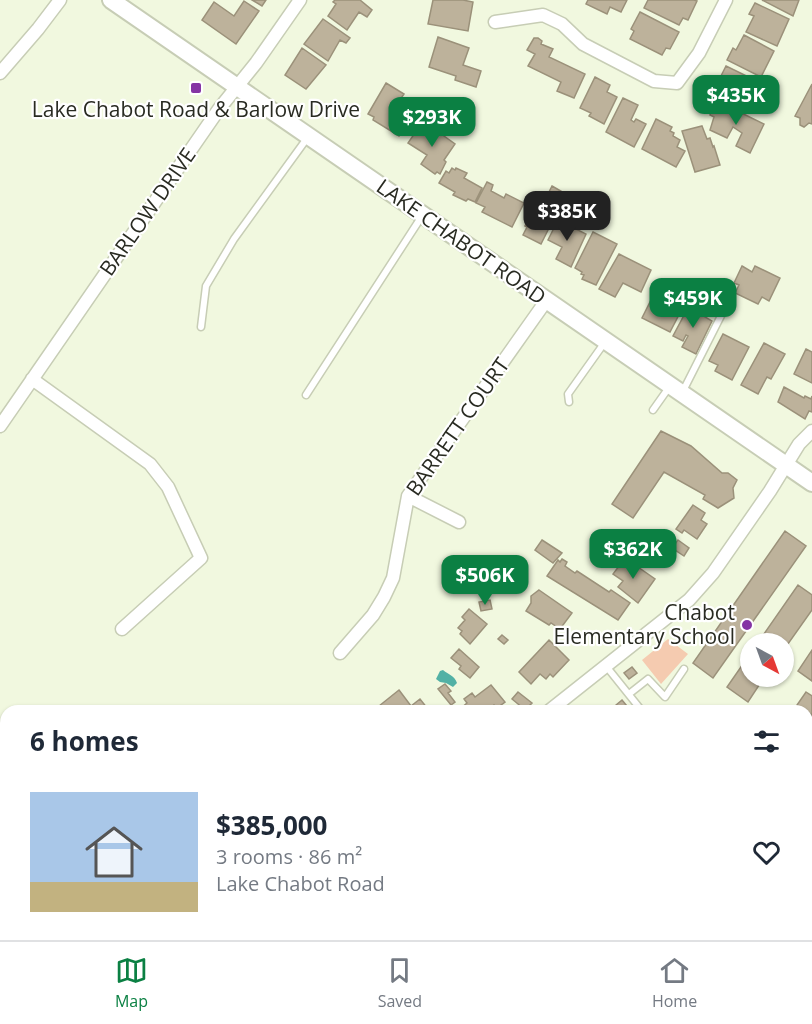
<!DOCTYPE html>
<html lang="en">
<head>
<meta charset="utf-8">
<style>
  body { margin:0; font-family:"Open Sans",sans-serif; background:#f6f6f7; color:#1f2937; height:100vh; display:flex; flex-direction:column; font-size:22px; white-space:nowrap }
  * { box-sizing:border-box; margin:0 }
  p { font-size:20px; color:#747a83 }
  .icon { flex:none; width:33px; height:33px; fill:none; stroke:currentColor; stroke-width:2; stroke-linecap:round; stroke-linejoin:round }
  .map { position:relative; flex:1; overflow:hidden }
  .details { position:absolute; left:0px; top:705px; width:813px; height:236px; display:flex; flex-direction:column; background:#fff; border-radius:18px 18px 0 0; box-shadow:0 2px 4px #0004 }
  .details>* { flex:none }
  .needle { width:39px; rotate:139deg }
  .controls { position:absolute; left:740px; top:633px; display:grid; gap:12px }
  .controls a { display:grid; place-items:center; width:54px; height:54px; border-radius:50%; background:#fff; box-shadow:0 2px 4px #0004; font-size:30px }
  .price { position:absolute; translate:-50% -51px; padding:0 14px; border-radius:12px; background:#0b8043; color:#fff; font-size:20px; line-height:39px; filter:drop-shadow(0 2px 3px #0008) }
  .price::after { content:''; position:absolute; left:50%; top:36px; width:18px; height:14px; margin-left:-9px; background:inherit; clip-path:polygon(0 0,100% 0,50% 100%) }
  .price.current { background:#222; color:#fff }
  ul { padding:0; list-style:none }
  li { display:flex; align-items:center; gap:18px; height:150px; padding:0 30px }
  li span { display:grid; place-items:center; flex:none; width:168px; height:120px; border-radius:0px; color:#555 }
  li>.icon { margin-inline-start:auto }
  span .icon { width:72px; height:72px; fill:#fffc; stroke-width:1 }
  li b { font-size:26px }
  h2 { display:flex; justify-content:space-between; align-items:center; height:72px; padding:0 30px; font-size:26px }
  .menu { display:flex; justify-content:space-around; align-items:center; height:84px; border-top:2px solid #e0e1e3; background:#fff; font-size:16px; color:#747a83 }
  .menu a { display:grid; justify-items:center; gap:3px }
  .menu .current { color:#0b8043 }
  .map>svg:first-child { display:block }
  .green { fill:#f5cbb0 }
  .water { fill:#52b1a5 }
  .building { fill:#bdb29b; stroke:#9b917a; stroke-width:1.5 }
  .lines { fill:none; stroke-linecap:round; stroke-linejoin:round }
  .lane-casing { stroke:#c7cdb5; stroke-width:9 }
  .street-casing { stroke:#c7cdb5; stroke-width:15 }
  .secondary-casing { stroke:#c7cdb5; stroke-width:20 }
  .path { stroke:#a6ab98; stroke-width:2; stroke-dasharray:4.5 3; stroke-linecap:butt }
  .lane { stroke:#fff; stroke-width:6 }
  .street { stroke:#fff; stroke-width:12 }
  .secondary { stroke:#fff; stroke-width:16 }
  .poi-dot { fill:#8534a4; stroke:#fff; stroke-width:2 }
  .labels { text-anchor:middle; stroke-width:4.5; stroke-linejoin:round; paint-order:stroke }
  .poi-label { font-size:21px; fill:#292b22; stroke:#fff }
  .street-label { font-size:21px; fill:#292b22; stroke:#fff }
</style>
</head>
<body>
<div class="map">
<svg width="812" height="940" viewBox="0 0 812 940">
  <rect width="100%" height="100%" fill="#f1f8df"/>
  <!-- green -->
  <path class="green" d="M668,639L688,654L661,684L642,660Z
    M812,777V940H751L755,935L807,934V781Z"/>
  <!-- water -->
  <path class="water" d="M443,670C449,675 454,675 457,683L453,687L446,683L440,682L436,679L440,671Z"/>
  <!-- building -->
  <path class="building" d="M252,0H266L262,6Z
    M335,0H360L372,10L367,17L359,12L347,30L328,16L336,4L333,2Z
    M433,0H463L473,2L468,31L428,24Z
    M588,0H627L621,12L610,7L607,14L586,4Z
    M648,0H694L697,1L688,20L683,18L679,25L644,8Z
    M762,0H799L793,16Z
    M244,1L259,11L236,44L202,20L214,2L234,16Z
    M755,3L789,19L777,46L746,32L754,16L749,14Z
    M640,12L679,32L670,49L666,48L662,55L630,39L634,31L631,29Z
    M323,19L350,38L346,43L340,40L328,61L304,44Z
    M744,35L774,51L761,77L727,60L733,48L736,50Z
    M438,37L469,48L463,65L481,71L476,87L455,80L456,76L429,67Z
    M534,38H538L542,41L541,44L553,49L549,57L585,74L574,98L557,91L561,82L528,66L535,54L527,50Z
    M302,48L326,65L306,89L285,75Z
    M726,66L767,86L754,112L716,94L722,82L719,80Z
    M595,77L610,85L607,92L617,97L604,124L589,116L591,113L580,108Z
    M386,83L404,94L395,107L411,117L399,136L373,120L374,117L368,114Z
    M812,84V124L809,123L804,127L800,125V118L795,116Z
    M623,98L638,105L631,120L634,122L636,119L646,124L634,147L606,132Z
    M717,101L764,124L750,153L736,146L742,133L733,127L727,138L710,130L714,117L710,115Z
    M656,119L672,127L670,131L674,133L673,136L680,140L677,147L685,151L676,167L642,149Z
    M421,124L428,129L430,126L455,144L444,160L446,162L440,174L437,172L435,174L421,164L427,155L408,143Z
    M702,126L707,139L710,138L713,147L714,146L720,165L695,172L682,131Z
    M452,168L455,170L456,168L467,173L464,178L482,188L475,202L468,199L466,201L453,195L455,192L439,183L446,171L449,173Z
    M487,182L493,185L491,191L504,198L506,194L524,203L512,227L482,212L485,207L476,203Z
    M552,186L566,194L541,244L523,235L527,227L525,226L535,207L540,210Z
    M558,220L586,234L571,267L556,259L562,247L548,240Z
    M593,232L617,244L596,285L582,279L584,275L581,274L582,272L575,268Z
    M619,254L651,270L641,292L623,283L615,297L599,289Z
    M742,266L752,272L755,266L780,278L769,301L762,297L758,304L735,293L739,285L734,283Z
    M652,298L671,306L673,301L683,307L670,332L642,318Z
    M690,304L702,310L700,314L712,321L696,354L682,347L688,336L686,335L683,341L673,336Z
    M723,334L749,347L732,380L715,371L718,365L709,361Z
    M764,343L785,354L771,379L767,377L758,394L741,385Z
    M806,349L812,352V383L794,374Z
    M784,387L804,398L805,396L811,399L812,396V412L809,411L805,419L778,402Z
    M661,431L691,446L722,473H728L737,480L733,488L734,498L718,508L703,499L705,495L664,472L633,518L612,504Z
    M693,505L705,513L701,520L707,524L697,539L684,530L682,533L676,529Z
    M785,531L806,546L713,678L693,663Z
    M642,535L657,544L653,551L638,542Z
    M542,540L562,553L553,563L535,550Z
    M678,540L689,548L684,556L672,548Z
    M625,558L655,579L638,603L618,587L623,581L613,574Z
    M562,559L567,562L565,566L575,573L577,571L609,592L611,590L630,603L618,620L547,576L558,560L560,562Z
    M798,585L812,595V610L783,651V644H757Z
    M539,590L572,613L560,629L551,623L549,625L526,611L531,603V596Z
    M490,600L492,609L481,611L479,602Z
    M469,609L487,624L470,644L460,634L462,631L458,628L465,620L462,617Z
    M502,635L508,640L504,644L498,639Z
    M549,640L569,660L553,677L550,674L546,679L540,674L531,684L519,672Z
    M459,649L479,667L470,678L459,669L461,666L451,658Z
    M812,650V681L798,671Z
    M750,654V676H765L748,702L727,687Z
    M632,667L637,673L629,679L624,673Z
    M445,684L451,691L448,693L455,702L451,705L438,689Z
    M491,685L505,702L497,708L494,705L486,711H462L460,709L467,703L464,699L472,693L475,697Z
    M399,690L411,706L420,699L428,709L425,711H383L379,706Z
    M518,692L532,703L527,708L524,709L512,699Z
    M806,692L812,696V715L797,705Z
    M622,700L631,711H609Z
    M807,713L812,716V736L807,732Z
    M807,733L812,737L807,746Z
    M310,934H334L339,940H303Z
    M479,934H508L512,939L485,940Z
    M559,934H567L572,940H553Z
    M647,934H673L672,940H646Z"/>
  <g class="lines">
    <!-- lane casing -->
    <g class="lane-casing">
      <path id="lane" d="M201,327L206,286L234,239L308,137
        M683,391L729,300
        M306,395L422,216
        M569,402L568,394L605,342
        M653,410L670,386
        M606,666L642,711
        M629,694L648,679L665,697L684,669
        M281,934L286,940"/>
    </g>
    <!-- street casing -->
    <g class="street-casing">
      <path id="street" d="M495,22L543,15L562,24L583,44L654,81L677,83L699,53L726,0
        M0,73L38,29L60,0
        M32,379L150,464L168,487L201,558L122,629
        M0,426L219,109L256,63L300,0
        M408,496L459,522
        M340,653L373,615L384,597L393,578L408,496L546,301
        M549,711L689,600L713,573L770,491L799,444L812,431
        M0,745L6,751
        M0,923L6,919
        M366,934L371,940
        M608,934L609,936
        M262,940L269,934"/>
    </g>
    <!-- secondary casing -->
    <g class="secondary-casing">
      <path id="secondary" d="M111,0L812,483"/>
    </g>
    <!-- path -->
    <path class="path" d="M807,815L812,817"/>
    <!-- lane -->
    <use href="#lane" class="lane"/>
    <!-- street -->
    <use href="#street" class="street"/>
    <!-- secondary -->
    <use href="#secondary" class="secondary"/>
  </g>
  <!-- markers -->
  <g class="poi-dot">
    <rect x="190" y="82" width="12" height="12" rx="3"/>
    <circle cx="747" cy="625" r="6"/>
  </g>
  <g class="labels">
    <!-- poi labels -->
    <g class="poi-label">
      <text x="196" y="117">Lake Chabot Road &amp; Barlow Drive</text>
      <text x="735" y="620" text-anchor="end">Chabot<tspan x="735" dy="24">Elementary School</tspan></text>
    </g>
    <!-- street labels -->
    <g class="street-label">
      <text transform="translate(148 212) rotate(-55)" y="7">BARLOW DRIVE</text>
      <text transform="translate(461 242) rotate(35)" y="7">LAKE CHABOT ROAD</text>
      <text transform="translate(458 427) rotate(-55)" y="7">BARRETT COURT</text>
    </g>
  </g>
</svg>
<div class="controls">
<a><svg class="needle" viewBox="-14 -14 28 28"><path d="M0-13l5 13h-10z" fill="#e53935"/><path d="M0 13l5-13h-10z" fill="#747a83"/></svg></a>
</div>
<b class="price" style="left:736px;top:126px">$435K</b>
<b class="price" style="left:432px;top:148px">$293K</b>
<b class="price current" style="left:567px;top:242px">$385K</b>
<b class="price" style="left:693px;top:329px">$459K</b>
<b class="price" style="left:633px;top:580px">$362K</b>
<b class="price" style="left:485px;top:606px">$506K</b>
<section class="details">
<h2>6 homes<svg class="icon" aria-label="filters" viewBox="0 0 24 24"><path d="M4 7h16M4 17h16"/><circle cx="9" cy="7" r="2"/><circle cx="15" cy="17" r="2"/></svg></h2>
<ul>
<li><span style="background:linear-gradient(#a9c7e8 75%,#c2b280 0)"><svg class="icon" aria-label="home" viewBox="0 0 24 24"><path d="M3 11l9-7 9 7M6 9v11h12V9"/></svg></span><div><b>$385,000</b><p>3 rooms · 86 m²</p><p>Lake Chabot Road</p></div><svg class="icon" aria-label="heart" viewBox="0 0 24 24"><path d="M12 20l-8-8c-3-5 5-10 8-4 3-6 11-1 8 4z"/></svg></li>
</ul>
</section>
</div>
<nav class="menu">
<a class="current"><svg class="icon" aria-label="map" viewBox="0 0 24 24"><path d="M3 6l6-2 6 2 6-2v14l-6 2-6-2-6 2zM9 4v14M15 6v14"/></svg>Map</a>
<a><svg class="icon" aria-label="saved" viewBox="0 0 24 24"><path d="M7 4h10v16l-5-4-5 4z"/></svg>Saved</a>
<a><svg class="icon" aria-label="home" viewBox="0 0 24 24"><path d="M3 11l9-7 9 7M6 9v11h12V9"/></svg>Home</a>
</nav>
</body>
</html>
